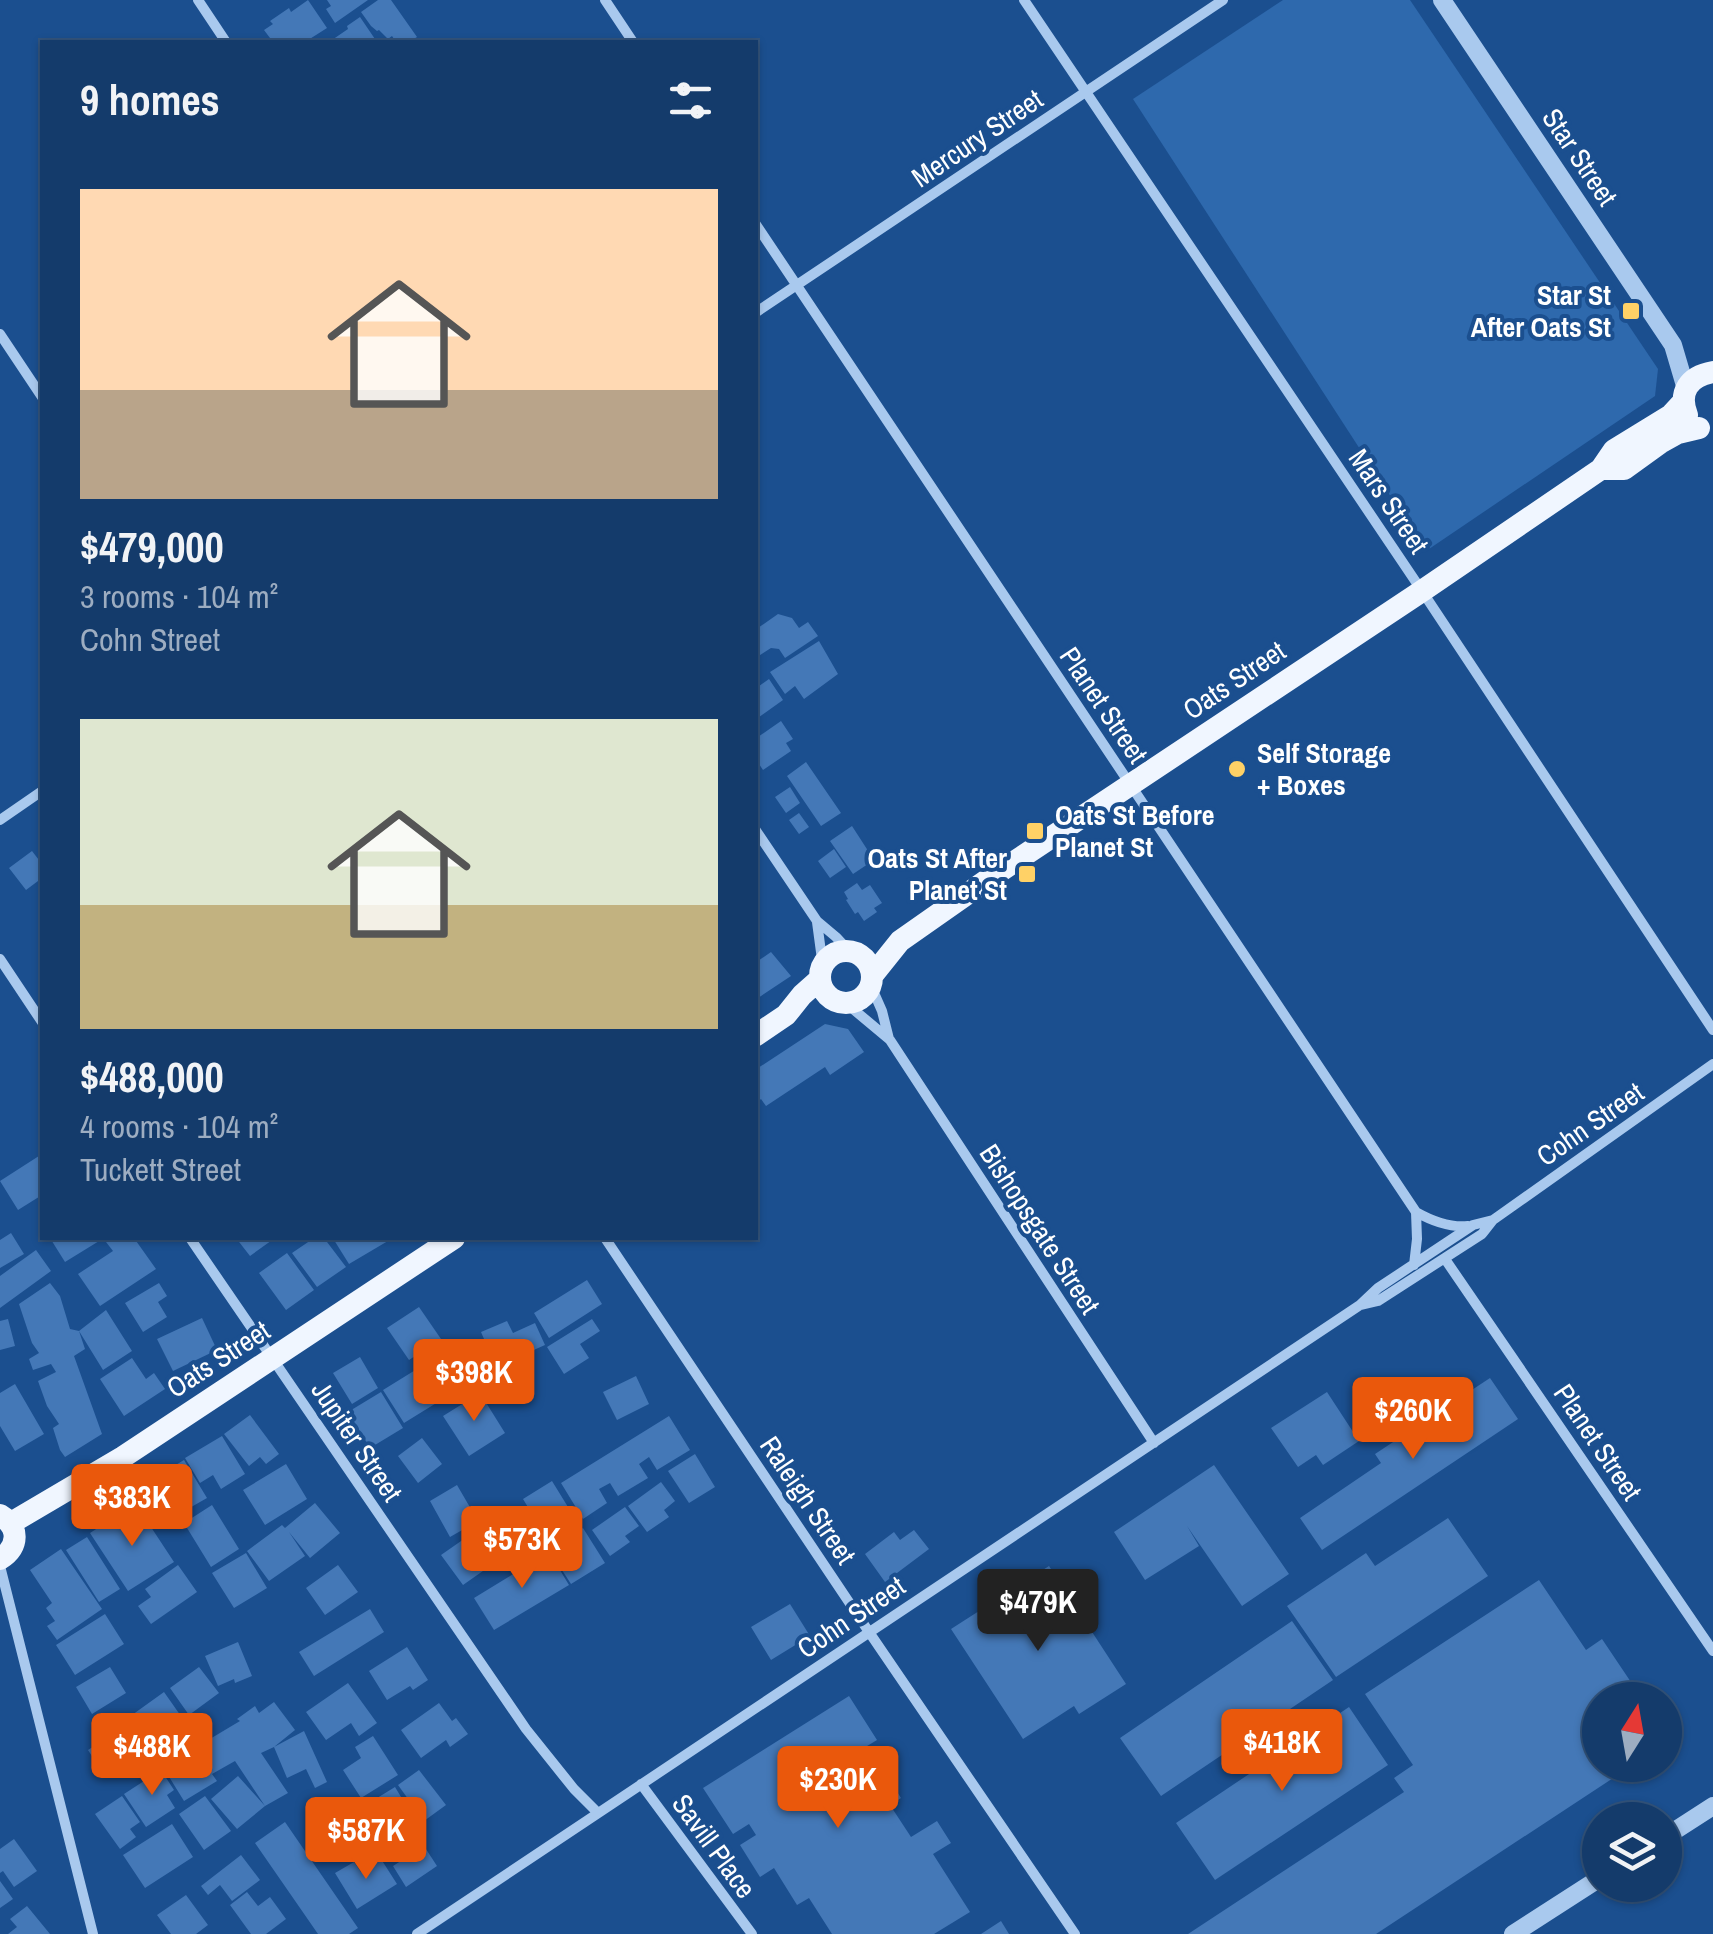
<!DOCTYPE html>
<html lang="en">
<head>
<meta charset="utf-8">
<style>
  body { margin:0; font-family:"Archivo Narrow",sans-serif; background:#1d4271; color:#f1f3f6; height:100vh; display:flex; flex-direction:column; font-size:38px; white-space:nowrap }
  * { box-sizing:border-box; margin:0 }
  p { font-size:32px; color:#9dadc1 }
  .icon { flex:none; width:55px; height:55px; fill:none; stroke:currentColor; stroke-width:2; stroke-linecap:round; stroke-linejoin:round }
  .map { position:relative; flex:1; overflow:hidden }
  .side { position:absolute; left:40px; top:40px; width:718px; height:1200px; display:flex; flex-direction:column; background:#143b6b; border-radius:0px; box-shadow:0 2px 8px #0004,0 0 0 2px #33557e }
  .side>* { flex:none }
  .needle { width:65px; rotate:11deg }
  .controls { position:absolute; left:1582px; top:1682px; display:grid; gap:20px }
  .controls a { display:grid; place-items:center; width:100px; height:100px; border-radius:50%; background:#143b6b; box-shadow:0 2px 8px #0004,0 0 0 2px #33557e; font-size:50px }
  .price { position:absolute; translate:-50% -85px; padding:0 22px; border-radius:10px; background:#ea580c; color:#fff; font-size:32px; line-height:65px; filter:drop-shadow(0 2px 5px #0008) }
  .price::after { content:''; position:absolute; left:50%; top:60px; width:30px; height:22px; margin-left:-15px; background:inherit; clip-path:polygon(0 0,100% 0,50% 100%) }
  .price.current { background:#222; color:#fff }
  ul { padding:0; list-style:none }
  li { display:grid; align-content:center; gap:20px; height:530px; padding:0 40px }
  li span { display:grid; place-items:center; height:310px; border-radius:0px; color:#555 }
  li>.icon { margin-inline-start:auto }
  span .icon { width:180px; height:180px; fill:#fffc; stroke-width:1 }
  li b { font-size:42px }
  h2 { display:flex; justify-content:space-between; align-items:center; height:120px; padding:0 40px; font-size:42px }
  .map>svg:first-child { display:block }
  .green { fill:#2e69ad }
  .building { fill:#4478b7 }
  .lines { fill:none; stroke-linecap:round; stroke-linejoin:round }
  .minor { stroke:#a9c9ee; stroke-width:10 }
  .tertiary { stroke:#a9c9ee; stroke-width:18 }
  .primary { stroke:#f0f6ff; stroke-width:22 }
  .poi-dot { fill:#ffd166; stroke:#1b4f8f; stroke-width:4 }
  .labels { text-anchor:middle; stroke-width:8; stroke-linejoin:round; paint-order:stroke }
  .street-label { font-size:28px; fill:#fff; stroke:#1b4f8f }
  .poi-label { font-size:28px; font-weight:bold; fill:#fff; stroke:#1b4f8f; text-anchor:end }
</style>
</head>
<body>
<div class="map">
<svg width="1713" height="1934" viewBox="0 0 1713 1934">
  <rect width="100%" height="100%" fill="#1b4f8f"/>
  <!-- green -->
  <path class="green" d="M1283,0H1410L1658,369L1655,396L1426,551L1133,99Z"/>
  <!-- building -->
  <path class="building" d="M308,0L327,28L305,42H273L264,30L273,24L270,21L289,8L291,12Z
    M327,0H368L335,23L326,9L331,6Z
    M378,0H391L417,37L409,42H396L392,36L388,39L379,30L377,31L371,26L361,12Z
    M360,17L377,42H329L348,29L347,26Z
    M778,614L792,618L799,628L808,622L818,636L785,658L779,649L771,648L757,657L755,654V630Z
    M819,641L838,674L804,699L795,686L785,694L770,672Z
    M769,679L783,700L755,720V689Z
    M781,721L793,739L786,743L791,751L763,770L757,761L755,762V739Z
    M806,762L841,813L821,826L787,776Z
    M790,787L800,803L786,813L775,797Z
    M799,813L809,827L799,834L789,820Z
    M852,826L874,860L853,874L830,841Z
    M834,849L846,867L830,878L818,861Z
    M32,851L42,864V878L26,890L9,868Z
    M857,883L862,890L870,885L882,903L874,908L877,912L864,921L858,912L855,914L846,900L848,899L844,892Z
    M771,952L791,976L755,1000V963Z
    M825,1024L848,1029L864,1052L830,1075L825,1067L766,1106L761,1099L755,1104V1070Z
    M42,1154V1195L18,1210L0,1181Z
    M11,1233L24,1254L0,1268V1240Z
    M50,1238H104L65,1262Z
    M112,1238H134L156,1269L100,1306L78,1274L113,1251L106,1242Z
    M236,1238H275L250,1256Z
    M314,1238H324L346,1267L317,1287L292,1253Z
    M337,1238H393L349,1264L334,1240Z
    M36,1250L51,1271L0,1308V1276Z
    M287,1253L314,1290L286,1310L259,1273Z
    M587,1280L602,1304L549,1338L534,1313Z
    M50,1283L60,1296L70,1329L79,1331L85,1349L74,1356L102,1434L65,1457L60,1450L53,1428L59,1424L47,1406L38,1381L56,1372L51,1364L33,1370L29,1359L39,1353L32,1343L19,1304Z
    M159,1283L167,1296L158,1302L167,1317L143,1332L125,1303Z
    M419,1307L441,1339L409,1360L387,1328Z
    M106,1310L132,1351L103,1370L79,1331Z
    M202,1318L217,1350L173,1371L157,1339Z
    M8,1319L15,1346L0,1350V1321Z
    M592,1319L600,1331L580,1344L589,1358L564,1374L547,1347Z
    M507,1321L513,1333L535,1323L545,1345L496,1367L481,1332Z
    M445,1349L478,1389L463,1401L448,1382L441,1388L424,1367Z
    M360,1357L378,1388L352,1404L333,1373Z
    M132,1358L146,1379L154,1373L165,1389L124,1416L100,1379Z
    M417,1369L438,1402L404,1423L383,1390Z
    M636,1376L649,1404L617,1420L603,1392Z
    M1490,1378L1518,1419L1322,1550L1300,1518L1381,1463L1375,1454Z
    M15,1384L44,1434L15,1451L0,1426V1393Z
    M381,1392L403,1428L370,1448L348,1412Z
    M1327,1392L1359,1441L1323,1465L1316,1455L1298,1467L1271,1428Z
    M480,1393L505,1433L469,1456L443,1416Z
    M250,1415L279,1454L266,1464L260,1457L249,1466L224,1434Z
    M669,1416L690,1450L657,1470L649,1457L639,1464L648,1478L618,1496L610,1483L599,1489L607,1503L583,1519L561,1483Z
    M222,1436L245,1474L221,1489L213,1475L200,1483L185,1458Z
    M422,1438L442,1464L418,1483L398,1456Z
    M695,1454L715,1487L689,1503L668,1471Z
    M184,1460L207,1498L172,1518L149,1481Z
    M286,1464L307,1499L265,1525L243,1490Z
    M1214,1465L1289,1574L1242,1606L1187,1526L1199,1546L1145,1580L1114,1532Z
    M552,1481L576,1520L562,1529L558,1522L536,1535L525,1518L532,1514L523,1499Z
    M661,1482L675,1501L664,1510L669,1517L647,1532L628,1506Z
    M457,1485L478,1521L450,1537L430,1501Z
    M315,1503L340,1533L310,1558L289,1532L305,1556L269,1581L247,1551L282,1525L285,1528Z
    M212,1505L239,1549L211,1567L184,1523Z
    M513,1506L534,1535L463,1585L441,1555L474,1532L484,1546L497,1537L488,1524Z
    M625,1507L639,1526L625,1536L630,1542L610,1556L592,1530Z
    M127,1509L138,1526L147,1521L174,1562L128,1591L90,1533Z
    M1448,1518L1488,1576L1336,1677L1287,1606L1366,1553L1375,1566Z
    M583,1528L605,1563L571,1584L549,1550Z
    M914,1530L929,1549L885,1582L865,1554L894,1532L900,1540Z
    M87,1537L120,1589L99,1602L66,1550Z
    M61,1549L102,1609L57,1640L47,1626L55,1621L46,1608L52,1603L30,1570Z
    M549,1552L569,1585L494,1630L474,1598Z
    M246,1553L267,1588L234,1608L212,1573Z
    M178,1565L197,1592L151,1624L138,1606L151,1597L145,1589Z
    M338,1565L358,1592L325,1615L306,1588Z
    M1049,1566L1126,1684L1079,1714L1074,1706L1023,1739L951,1629Z
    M1539,1580L1586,1650L1602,1639L1643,1700H1600V1765H1633L1376,1934H1188L1404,1792L1394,1778L1413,1765L1365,1694Z
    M790,1604L810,1636L771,1660L751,1627Z
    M370,1609L384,1632L314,1676L299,1652Z
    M105,1614L124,1644L75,1675L56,1645Z
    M1292,1621L1333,1680L1161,1796L1120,1738Z
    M238,1642L252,1676L235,1683L234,1679L218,1686L205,1656Z
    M407,1647L428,1680L413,1690L410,1686L387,1700L369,1671Z
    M110,1667L126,1693L92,1714L76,1687Z
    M199,1667L219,1693L189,1715L170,1688Z
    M348,1683L377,1723L359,1736L351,1723L326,1740L306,1712Z
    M164,1692L183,1719L144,1747L125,1720Z
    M849,1696L877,1740L854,1754L864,1769L878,1761L901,1798L890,1805L911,1837L937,1821L951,1843L933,1854L970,1912L934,1934H832L809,1898L797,1905L774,1868L760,1877L740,1845L756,1835L749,1824L733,1834L703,1788Z
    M274,1702L295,1730L274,1747L261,1753L288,1793L265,1806L235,1761L212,1774L217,1781L184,1801L163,1767L240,1721L237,1719L255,1706L259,1713Z
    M439,1703L452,1721L456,1718L468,1734L450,1747L446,1740L421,1758L401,1730Z
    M1349,1707L1388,1765L1215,1880L1176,1823Z
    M114,1721L138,1758L106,1778L88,1750L99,1743L93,1734Z
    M304,1731L327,1782L315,1788L306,1769L287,1778L274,1747Z
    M373,1736L398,1775L361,1798L343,1770L361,1758L355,1747Z
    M161,1770L174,1790L167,1795L175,1808L146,1827L124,1794Z
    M419,1770L446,1805L424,1821L398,1785Z
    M238,1776L265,1806L237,1829L211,1799Z
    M395,1787L415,1820L376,1843L356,1811Z
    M122,1796L140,1822L130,1829L136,1837L120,1849L95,1814Z
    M205,1796L231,1831L204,1850L179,1814Z
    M285,1822L358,1928L349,1934H318L255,1843Z
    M172,1824L193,1857L145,1888L123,1855Z
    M14,1839L37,1871L14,1887L3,1871L0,1873V1849Z
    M424,1846L437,1866L406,1887L393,1866Z
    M241,1855L260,1880L232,1901L220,1885L208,1895L201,1886Z
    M381,1859L397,1884L357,1909L335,1873L354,1862L361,1872Z
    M0,1881L13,1899L0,1908Z
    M247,1892L258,1906L270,1897L286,1919L266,1934H251L230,1905Z
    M186,1895L208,1925L196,1934H171L157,1915Z
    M27,1906L50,1934H8L17,1927L10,1919Z
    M1001,1921L1009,1934H981Z"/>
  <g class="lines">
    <!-- minor -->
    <path class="minor" d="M198,0L226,42
      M605,0L633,42
      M1024,0L1422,591L1713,1030
      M755,223L1416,1212C1432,1221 1449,1228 1468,1226
      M755,313L1223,0
      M0,334L42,397
      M0,820L42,791
      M755,829L817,921L836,937L849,951
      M817,922L823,967
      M0,959L42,1022
      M871,986L882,1011L889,1039
      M847,1004L890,1040L1154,1443
      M190,1238L526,1729L574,1789L597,1812
      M605,1238L869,1632L1075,1934
      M1445,1259L1713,1651
      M1414,1265L1417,1239L1416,1212
      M1361,1305L1378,1301L1482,1234L1493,1220L1713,1064
      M0,1566L93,1934
      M641,1784L752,1934
      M417,1934L1360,1305L1378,1288L1473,1225L1493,1220"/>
    <!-- tertiary -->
    <path class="tertiary" d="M1442,0L1673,345L1686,389
      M1665,1837L1713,1806
      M1513,1934L1600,1878"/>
    <!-- primary -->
    <path class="primary" d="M1687,415C1678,392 1689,376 1713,372
      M1601,469H1624L1660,443L1678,433L1699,428
      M820 977a26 26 0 1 1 52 0a26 26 0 1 1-52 0Z
      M872,976L900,941L987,880L1422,591L1601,469L1614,450L1671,415L1683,402
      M755,1036L786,1015L802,995L820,979
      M0,1515C20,1527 19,1547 0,1559
      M11,1523L123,1457L454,1238"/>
  </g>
  <!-- markers -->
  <g class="poi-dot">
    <rect x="1621" y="301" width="20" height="20" rx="5"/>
    <circle cx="1237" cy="769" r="10"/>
    <rect x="1025" y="821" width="20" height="20" rx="5"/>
    <rect x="1017" y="864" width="20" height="20" rx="5"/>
  </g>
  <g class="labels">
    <!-- street labels -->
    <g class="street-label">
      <text transform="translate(977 138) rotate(-34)" y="10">Mercury Street</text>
      <text transform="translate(1580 157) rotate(56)" y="10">Star Street</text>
      <text transform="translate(1389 501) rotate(56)" y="10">Mars Street</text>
      <text transform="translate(1234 680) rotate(-34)" y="10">Oats Street</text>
      <text transform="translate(1104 705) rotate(56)" y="10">Planet Street</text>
      <text transform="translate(1590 1124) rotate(-35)" y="10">Cohn Street</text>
      <text transform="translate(1040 1229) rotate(57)" y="10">Bishopsgate Street</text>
      <text transform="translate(218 1359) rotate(-33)" y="10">Oats Street</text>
      <text transform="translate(357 1441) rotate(56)" y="10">Jupiter Street</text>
      <text transform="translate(1598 1442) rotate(56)" y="10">Planet Street</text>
      <text transform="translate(808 1500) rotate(56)" y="10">Raleigh Street</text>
      <text transform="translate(851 1617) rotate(-34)" y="10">Cohn Street</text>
      <text transform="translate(714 1846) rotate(54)" y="10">Savill Place</text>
    </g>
    <!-- poi labels -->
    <g class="poi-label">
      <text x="1611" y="305">Star St<tspan x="1611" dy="32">After Oats St</tspan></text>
      <text x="1257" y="763" text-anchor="start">Self Storage<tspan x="1257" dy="32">+ Boxes</tspan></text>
      <text x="1055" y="825" text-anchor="start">Oats St Before<tspan x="1055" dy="32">Planet St</tspan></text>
      <text x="1007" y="868">Oats St After<tspan x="1007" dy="32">Planet St</tspan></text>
    </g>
  </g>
</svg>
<div class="controls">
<a><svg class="needle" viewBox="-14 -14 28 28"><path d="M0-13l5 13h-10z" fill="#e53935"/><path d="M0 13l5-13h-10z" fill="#9dadc1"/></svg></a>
<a><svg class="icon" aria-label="layers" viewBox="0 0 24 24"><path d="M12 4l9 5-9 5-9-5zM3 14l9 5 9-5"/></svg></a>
</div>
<b class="price" style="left:474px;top:1424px">$398K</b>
<b class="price" style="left:1413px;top:1462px">$260K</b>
<b class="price" style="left:132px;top:1549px">$383K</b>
<b class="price" style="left:522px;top:1591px">$573K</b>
<b class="price current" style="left:1038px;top:1654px">$479K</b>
<b class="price" style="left:1282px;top:1794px">$418K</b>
<b class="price" style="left:152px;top:1798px">$488K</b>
<b class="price" style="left:838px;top:1831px">$230K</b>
<b class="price" style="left:366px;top:1882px">$587K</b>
<section class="side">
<h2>9 homes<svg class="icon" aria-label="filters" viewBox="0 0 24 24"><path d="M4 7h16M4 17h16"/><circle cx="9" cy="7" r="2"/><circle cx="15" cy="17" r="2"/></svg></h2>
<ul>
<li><span style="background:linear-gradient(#ffd9b3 65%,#b9a48a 0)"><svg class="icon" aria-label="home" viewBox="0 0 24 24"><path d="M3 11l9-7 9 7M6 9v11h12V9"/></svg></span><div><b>$479,000</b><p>3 rooms · 104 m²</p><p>Cohn Street</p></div></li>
<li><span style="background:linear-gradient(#dfe7d0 60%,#c2b280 0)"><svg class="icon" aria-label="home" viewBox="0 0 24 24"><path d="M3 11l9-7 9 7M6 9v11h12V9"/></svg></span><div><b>$488,000</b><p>4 rooms · 104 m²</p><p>Tuckett Street</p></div></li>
</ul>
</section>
</div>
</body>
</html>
